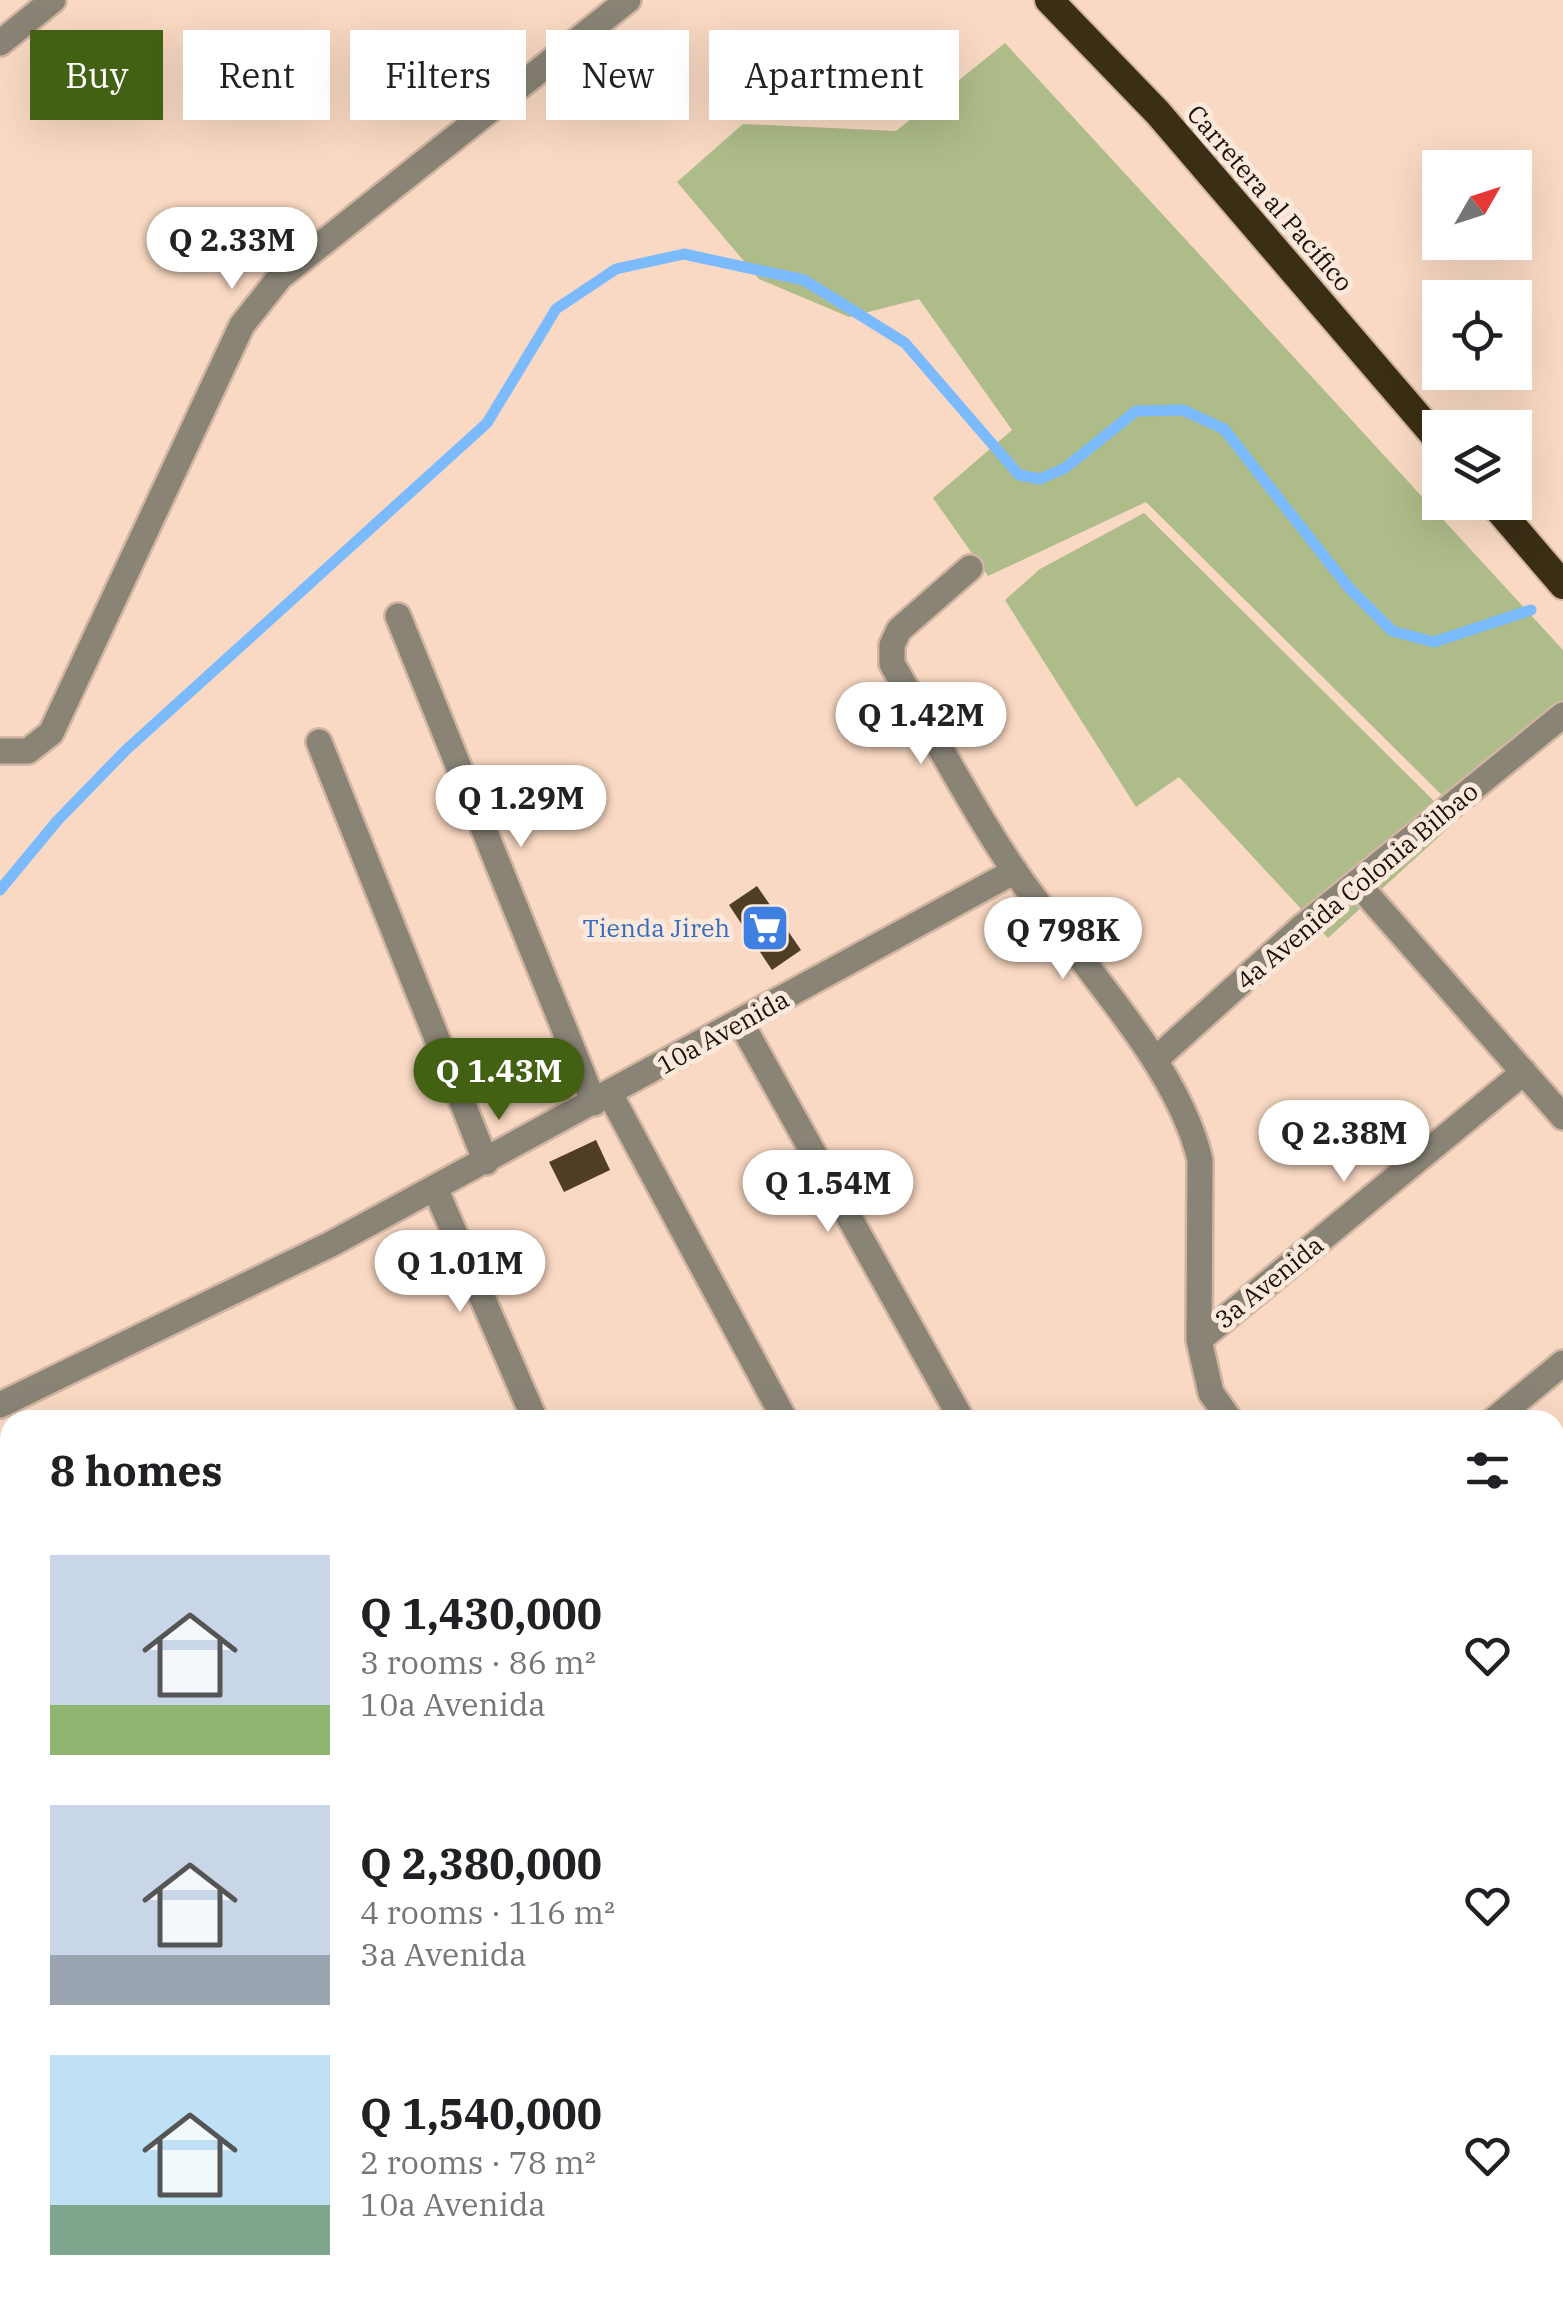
<!DOCTYPE html>
<html lang="en">
<head>
<meta charset="utf-8">
<style>
  body { margin:0; font-family:"IBM Plex Serif",serif; background:#f2f2f2; color:#202124; height:100vh; display:flex; flex-direction:column; font-size:38px; white-space:nowrap }
  * { box-sizing:border-box; margin:0 }
  p { font-size:32px; color:#757577 }
  .icon { flex:none; width:55px; height:55px; fill:none; stroke:currentColor; stroke-width:2; stroke-linecap:round; stroke-linejoin:round }
  .map { position:relative; flex:1; overflow:hidden }
  .panel { position:absolute; left:0px; top:1410px; width:1565px; height:892px; display:flex; flex-direction:column; background:#fff; border-radius:30px 30px 0 0; box-shadow:0 10px 40px #0002 }
  .panel>* { flex:none }
  .guide { position:absolute; left:30px; top:30px; width:1000px; height:90px; display:flex; gap:20px }
  .needle { width:65px; rotate:51deg }
  .controls { position:absolute; left:1422px; top:150px; display:grid; gap:20px }
  .controls a { display:grid; place-items:center; width:110px; height:110px; border-radius:0px; background:#fff; box-shadow:0 10px 40px #0002; font-size:50px }
  .price { position:absolute; translate:-50% -85px; padding:0 22px; border-radius:35px; background:#fff; color:#222; font-size:32px; line-height:65px; filter:drop-shadow(0 2px 5px #0008) }
  .price::after { content:''; position:absolute; left:50%; top:60px; width:30px; height:22px; margin-left:-15px; background:inherit; clip-path:polygon(0 0,100% 0,50% 100%) }
  .price.on { background:#436113; color:#fff }
  ul { padding:0; list-style:none }
  li { display:flex; align-items:center; gap:30px; height:250px; padding:0 50px }
  li span { display:grid; place-items:center; flex:none; width:280px; height:200px; border-radius:0px; color:#555 }
  li>.icon { margin-inline-start:auto }
  span .icon { width:120px; height:120px; fill:#fffc; stroke-width:1 }
  li b { font-size:42px }
  h2 { display:flex; justify-content:space-between; align-items:center; height:120px; padding:0 50px; font-size:42px }
  .pill { padding:0 35px; border-radius:0px; background:#fff; box-shadow:0 10px 40px #0002; font-size:35px; line-height:90px }
  .pill.on { background:#436113; color:#fff }
  .map>svg:first-child { display:block }
  .green { fill:#adbc89 }
  .lines { fill:none; stroke-linecap:round; stroke-linejoin:round }
  .stream { stroke:#7bbafc; stroke-width:11 }
  .building { fill:#4f3d24 }
  .minor-casing { stroke:#d1b5a1; stroke-width:30 }
  .trunk-casing { stroke:#d1b5a1; stroke-width:32 }
  .minor { stroke:#8a8477; stroke-width:25 }
  .trunk { stroke:#3a2e14; stroke-width:28 }
  .labels { text-anchor:middle; stroke-width:10; stroke-linejoin:round; paint-order:stroke }
  .street-label { font-size:25px; fill:#1a1008; stroke:#fce9dc }
  .shop-label { font-size:25px; fill:#366cbe; stroke:#fce9dc; text-anchor:end }
</style>
</head>
<body>
<div class="map">
<svg width="1563" height="2302" viewBox="0 0 1563 2302">
  <rect width="100%" height="100%" fill="#f9d9c3"/>
  <!-- green -->
  <path class="green" d="M1005,43L1563,650V729L1462,815L1146,502L988,576L933,498L1012,430L919,299L849,317L759,279L677,182L743,124L896,131Z
    M1144,513L1455,822L1328,938L1179,777L1136,807L1005,600L1040,569Z"/>
  <g class="lines">
    <!-- stream -->
    <path class="stream" d="M0,890L57,821L126,750L487,423L556,309L616,269L684,254L804,280L905,343L1019,475L1040,479L1065,468L1136,411L1183,410L1224,429L1349,588L1392,631L1434,642L1531,610"/>
  </g>
  <!-- building -->
  <path class="building" d="M757,886L801,950L772,970L729,905Z
    M596,1140L610,1170L564,1192L549,1162Z"/>
  <g class="lines">
    <!-- minor casing -->
    <g class="minor-casing">
      <path id="minor" d="M0,43L53,0
        M970,568L899,630L892,645V664C933,733 971,807 1016,873C1074,957 1178,1063 1200,1160L1199,1340L1211,1393L1230,1420
        M398,616L594,1103
        M319,742L486,1162
        M0,751H28L51,733L242,325L280,277L628,0
        M1357,883L1563,1117
        M741,1023L962,1420
        M1155,1060L1301,928L1563,715
        M610,1094L785,1420
        M435,1188L535,1420
        M1199,1340L1524,1072
        M0,1405L333,1243L1015,871
        M1494,1420L1563,1363
        M1555,1689L1563,1682
        M1555,1900L1563,1910
        M0,2215L10,2211
        M822,2292L827,2302
        M1269,2292L1274,2302
        M1477,2292L1482,2302"/>
    </g>
    <!-- trunk casing -->
    <g class="trunk-casing">
      <path id="trunk" d="M1049,0L1158,113L1440,442
        M1492,502L1563,585"/>
    </g>
    <!-- minor -->
    <use href="#minor" class="minor"/>
    <!-- trunk -->
    <use href="#trunk" class="trunk"/>
  </g>
  <!-- icons -->
  <defs>
    <g id="supermarket-square" transform="scale(2.5)"><rect x="-9" y="-9" width="18" height="18" rx="4" fill="#3f7fe0" stroke="#fce9dc"/><path d="M-6-5.5h2.5l.6 2H6L4.5 2H-2.5L-4.4-4H-6ZM-1.5 3.2a1.3 1.3 0 1 0 .1 0ZM3 3.2a1.3 1.3 0 1 0 .1 0Z" fill="#fff"/></g>
  </defs>
  <g fill-rule="evenodd">
    <use href="#supermarket-square" x="765" y="928"/>
  </g>
  <g class="labels">
    <!-- street labels -->
    <g class="street-label">
      <text transform="translate(1270 198) rotate(49)" y="9">Carretera al Pacífico</text>
      <text transform="translate(1357 886) rotate(-40)" y="9">4a Avenida Colonia Bilbao</text>
      <text transform="translate(723 1032) rotate(-29)" y="9">10a Avenida</text>
      <text transform="translate(1269 1282) rotate(-39)" y="9">3a Avenida</text>
    </g>
    <!-- shop labels -->
    <g class="shop-label">
      <text x="730" y="937">Tienda Jireh</text>
    </g>
  </g>
</svg>
<div class="controls">
<a><svg class="needle" viewBox="-14 -14 28 28"><path d="M0-13l5 13h-10z" fill="#e53935"/><path d="M0 13l5-13h-10z" fill="#757577"/></svg></a>
<a><svg class="icon" aria-label="locate" viewBox="0 0 24 24"><circle cx="12" cy="12" r="6"/><path d="M12 2v4M12 18v4M2 12h4M18 12h4"/></svg></a>
<a><svg class="icon" aria-label="layers" viewBox="0 0 24 24"><path d="M12 4l9 5-9 5-9-5zM3 14l9 5 9-5"/></svg></a>
</div>
<b class="price" style="left:232px;top:292px">Q 2.33M</b>
<b class="price" style="left:921px;top:767px">Q 1.42M</b>
<b class="price" style="left:521px;top:850px">Q 1.29M</b>
<b class="price" style="left:1063px;top:982px">Q 798K</b>
<b class="price on" style="left:499px;top:1123px">Q 1.43M</b>
<b class="price" style="left:1344px;top:1185px">Q 2.38M</b>
<b class="price" style="left:828px;top:1235px">Q 1.54M</b>
<b class="price" style="left:460px;top:1315px">Q 1.01M</b>
<div class="guide">
<a class="pill on">Buy</a>
<a class="pill">Rent</a>
<a class="pill">Filters</a>
<a class="pill">New</a>
<a class="pill">Apartment</a>
</div>
<section class="panel">
<h2>8 homes<svg class="icon" aria-label="filters" viewBox="0 0 24 24"><path d="M4 7h16M4 17h16"/><circle cx="9" cy="7" r="2"/><circle cx="15" cy="17" r="2"/></svg></h2>
<ul>
<li><span style="background:linear-gradient(#c9d6e8 75%,#8fb573 0)"><svg class="icon" aria-label="home" viewBox="0 0 24 24"><path d="M3 11l9-7 9 7M6 9v11h12V9"/></svg></span><div><b>Q 1,430,000</b><p>3 rooms · 86 m²</p><p>10a Avenida</p></div><svg class="icon" aria-label="heart" viewBox="0 0 24 24"><path d="M12 20l-8-8c-3-5 5-10 8-4 3-6 11-1 8 4z"/></svg></li>
<li><span style="background:linear-gradient(#c9d6e8 75%,#9aa5b1 0)"><svg class="icon" aria-label="home" viewBox="0 0 24 24"><path d="M3 11l9-7 9 7M6 9v11h12V9"/></svg></span><div><b>Q 2,380,000</b><p>4 rooms · 116 m²</p><p>3a Avenida</p></div><svg class="icon" aria-label="heart" viewBox="0 0 24 24"><path d="M12 20l-8-8c-3-5 5-10 8-4 3-6 11-1 8 4z"/></svg></li>
<li><span style="background:linear-gradient(#bfe0f5 75%,#7fa58c 0)"><svg class="icon" aria-label="home" viewBox="0 0 24 24"><path d="M3 11l9-7 9 7M6 9v11h12V9"/></svg></span><div><b>Q 1,540,000</b><p>2 rooms · 78 m²</p><p>10a Avenida</p></div><svg class="icon" aria-label="heart" viewBox="0 0 24 24"><path d="M12 20l-8-8c-3-5 5-10 8-4 3-6 11-1 8 4z"/></svg></li>
</ul>
</section>
</div>
</body>
</html>
